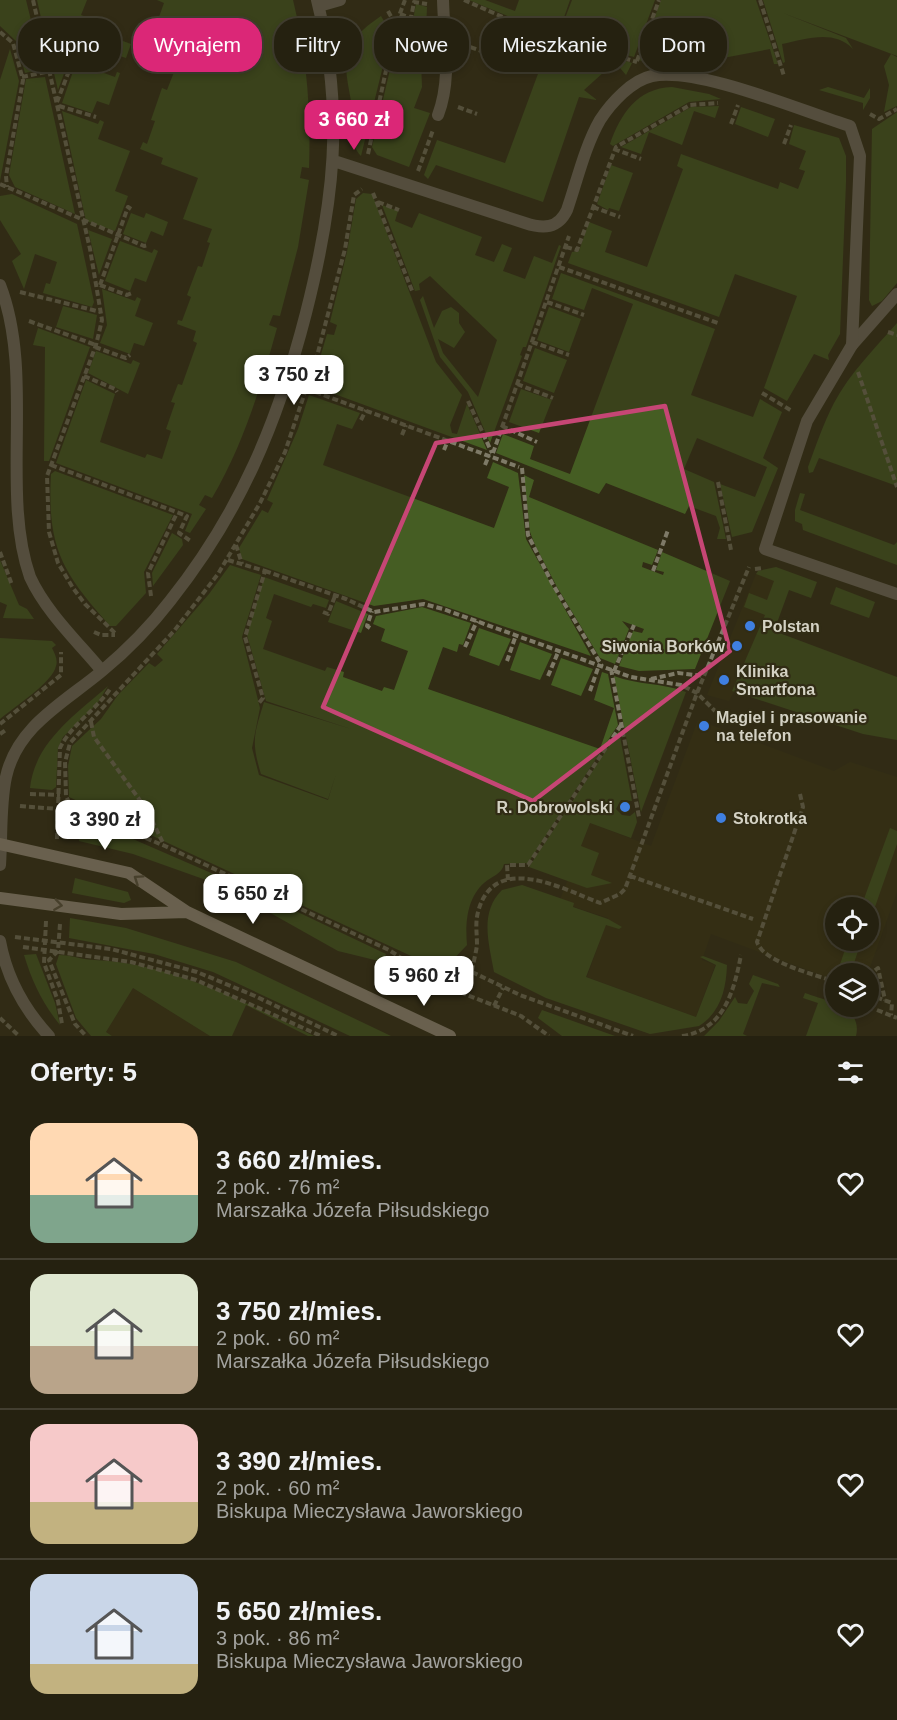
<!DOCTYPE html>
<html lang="pl">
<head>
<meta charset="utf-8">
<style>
  body { margin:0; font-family:Arial,sans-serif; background:#2d2919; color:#f1f3f6; height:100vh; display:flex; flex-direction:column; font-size:22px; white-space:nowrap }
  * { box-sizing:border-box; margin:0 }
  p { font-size:20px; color:#a3a39f }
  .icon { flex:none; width:33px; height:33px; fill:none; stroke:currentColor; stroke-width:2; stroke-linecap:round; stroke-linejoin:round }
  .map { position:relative; height:1036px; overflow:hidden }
  .sheet { display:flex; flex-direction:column; background:#252110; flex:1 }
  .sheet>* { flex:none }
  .top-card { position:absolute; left:18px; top:18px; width:861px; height:54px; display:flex; gap:12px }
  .tools { position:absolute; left:825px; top:897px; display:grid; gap:12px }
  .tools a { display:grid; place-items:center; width:54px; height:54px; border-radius:50%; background:#252110; box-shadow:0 3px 9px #0003,0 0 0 2px #423e30; font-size:30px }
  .price { position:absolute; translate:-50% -51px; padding:0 14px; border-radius:12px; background:#fff; color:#222; font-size:20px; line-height:39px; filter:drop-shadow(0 2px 3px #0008) }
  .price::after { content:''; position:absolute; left:50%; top:36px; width:18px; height:14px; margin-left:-9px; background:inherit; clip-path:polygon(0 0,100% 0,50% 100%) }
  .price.on { background:#db2777; color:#fff }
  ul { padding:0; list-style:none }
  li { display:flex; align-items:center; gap:18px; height:150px; padding:0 30px }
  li+li { border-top:2px solid #423e30 }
  li span { display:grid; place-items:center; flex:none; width:168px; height:120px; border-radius:18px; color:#555 }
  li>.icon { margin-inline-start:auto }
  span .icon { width:72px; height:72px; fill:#fffc; stroke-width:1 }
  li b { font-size:26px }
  h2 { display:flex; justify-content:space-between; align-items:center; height:72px; padding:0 30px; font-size:26px }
  .tag { padding:0 21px; border-radius:24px; background:#252110; box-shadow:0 3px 9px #0003,0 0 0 2px #423e30; font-size:21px; line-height:54px }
  .tag.on { background:#db2777; color:#fff }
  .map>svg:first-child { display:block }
  .built { fill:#383213; fill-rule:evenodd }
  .green { fill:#455d23 }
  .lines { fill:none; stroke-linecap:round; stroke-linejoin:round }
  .path { stroke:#7e7a67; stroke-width:4; stroke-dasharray:6 3; stroke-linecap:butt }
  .lane { stroke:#7e766d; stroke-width:12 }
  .street { stroke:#7e766d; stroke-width:12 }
  .secondary { stroke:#ada092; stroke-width:12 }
  .oneway { stroke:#635a47 }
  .marked { fill:none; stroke:#c64675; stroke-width:4.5; stroke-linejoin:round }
  .shop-dot { fill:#3f7fe0; stroke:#312c15; stroke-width:2 }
  .labels { text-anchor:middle; stroke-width:4.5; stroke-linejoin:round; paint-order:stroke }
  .poi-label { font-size:16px; font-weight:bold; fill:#d4d2c4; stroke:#312c15; text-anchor:start }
</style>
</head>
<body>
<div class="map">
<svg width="897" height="1036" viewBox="0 0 897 1036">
  <rect width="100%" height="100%" fill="#312c15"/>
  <!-- built -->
  <path class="built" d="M756,574L781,576L742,677L729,701L707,695Z
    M698,720L834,771L850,762L897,777V892L869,970L865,973L836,974L835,980L711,934L702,960L715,965L696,1017L587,977L608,918L559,902L590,823L651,846ZM836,908H868V940H836Z
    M133,988L210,1036H112L106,1032Z"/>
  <!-- green -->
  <path class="green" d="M0,0H26L43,69L25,73L16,41L0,26Z
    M37,0H87L81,15L100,22L98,29L82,24L72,53L47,44Z
    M157,0H293C307,56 311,111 309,168L302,167L300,178L309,180L298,247L280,316L273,315L269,325L277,328C261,386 243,446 212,498L205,495L199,505L206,509L190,533L185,531L192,514L56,463L86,380L115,394L100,442L145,458L147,454L162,459L171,431L166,429L175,403L171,402L178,384L182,385L197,343L193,341L196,331L177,324L178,320L182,321L191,297L187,295L198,266L202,267L210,243L207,242L212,229L183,219L198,178L161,164L163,158L140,149L143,142L147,144L155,121L151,120L162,88L167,90L176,67L171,65L174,54L149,45L164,3Z
    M469,0H485L515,11L519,0H570L561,26L564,28L558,37Z
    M572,0H655L634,57L567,39L568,29L603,41L562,26Z
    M661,0H756L778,64H774L770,49L723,58L711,57L700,70L691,66L694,50L684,46L679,61L674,59L676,44H650L644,62L639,60Z
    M763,0H897V56L783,13L846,38L853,49C834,29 806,39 782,44L785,62L783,63Z
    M416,4L427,7L426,30L420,34L422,87L414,108L430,113L409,167L377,155L372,147L402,18L413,20Z
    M381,16L391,33L361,156C349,144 355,127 353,112C345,64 335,47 381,16Z
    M509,23L632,63L626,75L615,62L584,90L597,100L579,97L543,202L436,165L428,179L424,175L437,140L505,163L549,44L506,29Z
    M89,31L110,41L112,37L131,44L126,58L114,54L110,66L91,59L96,45L85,41Z
    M10,49L19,81L0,181V80Z
    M49,52L69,60L58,90Z
    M891,54L897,57V106L884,112L889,85L884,66Z
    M76,63L115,77L117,72L120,73L109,105L97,101L92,113L62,103Z
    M45,77L75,214L15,187L9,175L26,79Z
    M672,87L709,94L721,99L689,102L613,146L610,144C620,115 637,88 672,87Z
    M828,87L864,98L870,88V98L863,110V103L819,90Z
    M719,106L715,118L694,111L682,145L649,132L641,154L621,147L691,107Z
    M741,107L775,119L768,137L735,124Z
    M62,111L98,124L100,120L104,122L98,139L130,151L115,191L128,196L115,231L86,221Z
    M897,112V283L882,301L872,306L869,300L872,129Z
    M794,125L839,138L846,156V182L840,334L828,355L829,360L814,354L787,401L764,388L797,296L735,274L719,317L568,263L572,252L579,251L589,222L612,231L605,252L647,267L683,169L677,166L681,154L778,189L780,182L798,189L805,171L799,169L806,151L789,144Z
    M611,165L633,173L619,211L609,208L608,210L597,204Z
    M363,193L372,194L436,362L462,395L450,425L452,433L457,434L467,404L487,450L329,392L320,358L327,334L334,335L337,325L330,322L347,252L356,199Z
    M12,194L77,224L94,302L92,307L43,293L46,283L50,284L57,262L35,254L24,289L12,261L21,254L0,220V196Z
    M382,205L398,211L395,221L412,228L419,213L482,237L475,255L494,262L502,244L512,248L503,271L525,279L534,256L552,263L559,245L561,246L526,347H523L520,355L522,356L490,443L468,392L440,357L420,300L423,296L434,328L442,311L451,307L459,313V323L465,332L454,348L438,339L443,353L478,397L497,340L430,276L419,284L420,290L415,291Z
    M131,213L144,218L146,213L168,222L163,236L151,231L146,243L123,234Z
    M88,230L112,239L99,275Z
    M120,241L152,253L154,249L158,251L146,282L135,278L130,291L105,281Z
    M561,273L715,329L691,395L753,417L760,399L782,412L763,458L778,468L752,532L732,537L720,484L755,497L767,467L697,438L684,469L714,482L726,539H717L720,528L716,516L689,506L685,514L606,483L599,494L496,453L503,434L534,446L530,459L570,474L633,304L592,288L584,310L552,299Z
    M102,289L135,301L137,297L141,299L135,316L153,323L144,346L134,343L130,354L100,343L107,325Z
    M63,306L97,315L93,339L56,327Z
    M549,307L581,319L569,352L537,340Z
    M897,323V486L819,458L813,472L809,473L808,467C816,446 823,424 834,403C850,373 875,348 897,323Z
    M38,328L90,347L49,461H44L45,347L33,345Z
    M535,348L567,360L554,393L523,381Z
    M96,351L131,364L133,360L140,363L128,394L88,373Z
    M521,389L552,400L539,433L509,422Z
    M309,395L360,413L352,429L337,424L323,465L494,528L509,487L487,478L493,462L518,473L526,539L591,656L423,599L374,606L242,559L239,548L262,510L268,513L273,503L267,500L298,429Z
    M55,471L173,515L144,572L146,593L116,626H110C62,572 47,548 51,474Z
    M524,475L534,480L529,497L658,550L652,565L643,562L642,567L663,575L664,572L656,570L662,552L730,581L695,669L639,671L619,666L633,631L642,633L644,629L622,621L629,629L615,664L600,658L557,587L535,545L530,532Z
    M800,493L805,494L800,510L894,545L897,542V565L803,530L802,524L795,521V510Z
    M172,533L182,539L183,545L153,586L152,573Z
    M0,560L19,605L27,609L34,619L3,618L7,605L0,602Z
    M230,565L261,575L242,637L260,708L252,748L259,775L328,800L336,774L328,799L261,774C251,741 254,735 264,702L351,729L266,701L247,635L264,577L329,600L326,608L313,604L311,607L274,594L266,618L272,621L263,649L325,671L327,667L344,672L343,677L382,691L384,687L394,690L408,651L381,641L385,629L373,624L376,616L422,607L471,623L463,645L459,644L457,652L443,647L428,689L600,749L614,708L594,700L602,672L608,674L618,725L528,863L504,864C502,874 492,876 484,883C467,898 465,923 467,945L445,968H437L69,797L68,766L72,746L101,719L118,695L149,663L155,667L163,660L157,654L209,594Z
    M776,567L817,582L811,598L789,590L774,631L897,677V740L863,734L732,691L765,615L744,607L749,593L767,600L774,581L756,574L758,571Z
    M836,587L875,602L869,618L830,604Z
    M336,601L368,614L361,633L328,622Z
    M479,628L511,639L499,666L469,655Z
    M0,638L52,641L56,645L52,648C55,654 58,660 56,666C53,682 13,708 0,719Z
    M520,642L552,654L540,680L510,670Z
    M561,658L593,669L581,696L551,685Z
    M614,676C638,685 663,683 686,692L641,812Z
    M108,686L97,704L63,737L58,748L56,787L52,790L30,788C35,742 75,715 108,686Z
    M619,731L632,801L621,800L616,809L622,815L630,816L635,812L637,822L631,838L590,823L581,846L599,853L591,875L612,883L587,888L529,867Z
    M84,820L96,823L264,896L386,954L383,962L338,951L249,901L206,880L133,854L79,841L80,825Z
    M890,828L897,831V844L869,924L868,908L861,907Z
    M75,878L128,892L131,900L124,903L72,893Z
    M522,885L574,903L573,907L608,919L622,927L619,929L606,925L586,977L696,1017L716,965L700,957L703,956L727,965C726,989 721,1012 699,1026L650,1034L546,998L494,972C489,943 479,913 502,890Z
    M70,918L126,928L236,962L391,1036H350L213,972L154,954L69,938Z
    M848,941L860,945L853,966L869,970L866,973H837Z
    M36,954L55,1003L60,1025C42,1003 32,981 24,955Z
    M59,955C71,955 83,960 95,960C172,963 246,1003 314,1036H308L246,1005L232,1036H210L133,988L106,1032L112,1036H91L76,1018L56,964Z
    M753,975L778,984L780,987L762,983L743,1034L747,1036H704L719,1021L735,997L738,1003L747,1004L754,991L749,984Z
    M805,993C826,1001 863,1006 856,1036H806L818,1003L803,998Z
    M542,1010L615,1036H562L538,1018Z"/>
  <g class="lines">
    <!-- path -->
    <path class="path" d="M33,0L90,249L102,320L96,345L47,476L49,532L58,563L73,588L85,604L116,634
      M464,0L539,33L637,62
      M760,0L784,76
      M388,11L395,24
      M400,14L411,18L414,2L427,4
      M0,32L13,43L23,80L6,176L7,187
      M562,40L566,27
      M462,44L498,57
      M45,47L113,70
      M482,50L508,19
      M637,61L659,0
      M22,77L50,71
      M57,102L86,27L99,32
      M59,106L96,117
      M458,107L477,114
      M870,114L879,119L897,109
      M731,124L738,105
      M784,144L791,125
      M614,149L641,159
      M368,154L396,24L405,0
      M418,171L433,130
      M0,184L144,246L149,245
      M373,193L413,293
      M378,202L399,210
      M593,207L620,217
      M566,247L577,250L616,147L690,105L718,103
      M559,267L718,323
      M100,285L128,207L131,209
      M100,285L127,295L132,293
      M20,292L101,312
      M547,302L584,315
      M29,321L96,345
      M888,332L897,335
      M532,342L569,355
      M95,347L126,358L130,355
      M316,362L326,395
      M858,372L897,487
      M84,376L115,389L117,392
      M517,384L553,398
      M307,389L519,467
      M762,393L792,411
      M468,401L492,453
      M361,420L366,410
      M502,426L537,442
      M402,435L406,425
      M444,450L448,440
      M493,453L569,236
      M51,465L187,516L179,533L192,542
      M485,465L489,455
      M522,468L528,535L552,583L602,666
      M718,482L731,550
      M236,545L242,564
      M0,552L12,585
      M228,560L265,571L245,637L263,698L259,703
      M755,569L763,568
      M265,571L346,599L374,612L424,604L443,609L631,677L681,685L697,693L715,711
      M653,571L668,530
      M151,596L148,573L177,513
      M323,612L328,614L335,596
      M370,628L367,626L372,611
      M94,632L101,635H115
      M465,647L477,621
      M507,661L516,635
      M611,669L639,817
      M614,671L634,625
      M548,676L559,650
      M651,679L678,673L704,676
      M590,691L599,665
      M91,722L94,737L147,810L164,845
      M0,724L61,675V652
      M0,734L7,729
      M30,794L60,795
      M800,794L803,807L757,942C763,962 816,975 836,982
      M20,806L58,809
      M71,807L165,846L389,950L406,961L438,976L462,993L521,1016L549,1036
      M57,839L60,748C71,725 96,710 110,689
      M70,839L71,807L66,796L65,762L70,743L174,631L218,574L260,503L285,452L317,356L345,249L354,195L362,189
      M630,876L753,919
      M508,880L507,865H528L621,725
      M46,921L44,963L58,1001L62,1024
      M60,924L58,951L49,960L51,965L75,1024L86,1036
      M15,937L111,949L197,972L255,996L338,1036
      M23,947L131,962L196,980L321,1036
      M472,972L520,995L633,1036
      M868,976L878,968L885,1000
      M450,986L472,972C473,963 476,953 477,945C477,933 475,923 478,912C494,851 563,889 600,903L620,894L625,889L697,693L749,567
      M868,994L892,1003L891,1015
      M494,1006L503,988
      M877,1010L897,1018
      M0,1018L19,1036
      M682,1036C724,1030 734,991 741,955"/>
    <!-- lane -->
    <path class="lane" d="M852,345L897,294"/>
    <!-- street -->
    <path class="street" d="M319,6L340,0
      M438,115C452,78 444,39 443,0
      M334,161L525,223C543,229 558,229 567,210C577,181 585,146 600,120C611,103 632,80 652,76C700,67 801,111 850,126L860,156L852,345L807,421L765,549L897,594
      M0,285C35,375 0,492 30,577C46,612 78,642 102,671
      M0,865C2,836 0,805 6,777C17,726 65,702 102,671C126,651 150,627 170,601C240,513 278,422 306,313C334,203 345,112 317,0
      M0,941C7,979 24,1009 49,1036"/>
    <!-- secondary -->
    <path class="secondary" d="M0,844L129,873L187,912L450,1036
      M0,898L121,914L187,912"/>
  </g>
  <!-- one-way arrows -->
  <defs><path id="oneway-chevron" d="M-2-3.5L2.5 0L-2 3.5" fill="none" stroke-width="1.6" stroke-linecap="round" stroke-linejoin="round" transform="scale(1.5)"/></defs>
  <g class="oneway">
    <use href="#oneway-chevron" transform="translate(138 879) rotate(-146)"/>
    <use href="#oneway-chevron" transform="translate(58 905) rotate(8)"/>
  </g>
  <!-- marked area -->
  <path d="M0 0H897V1036H0ZM665,406L730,651L533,801L323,707L436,443Z" fill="#312c15" fill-opacity=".55" fill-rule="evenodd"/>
  <path class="marked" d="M665,406L730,651L533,801L323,707L436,443Z"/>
  <!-- markers -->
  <g class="shop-dot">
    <circle cx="750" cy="626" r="6"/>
    <circle cx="737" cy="646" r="6"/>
    <circle cx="724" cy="680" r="6"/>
    <circle cx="704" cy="726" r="6"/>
    <circle cx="625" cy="807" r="6"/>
    <circle cx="721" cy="818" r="6"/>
  </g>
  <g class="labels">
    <!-- poi labels -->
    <g class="poi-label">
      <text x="762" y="632">Polstan</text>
      <text x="725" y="652" text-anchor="end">Siwonia Borków</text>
      <text x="736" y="677">Klinika<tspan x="736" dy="18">Smartfona</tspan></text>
      <text x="716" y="723">Magiel i prasowanie<tspan x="716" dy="18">na telefon</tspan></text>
      <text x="613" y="813" text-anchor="end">R. Dobrowolski</text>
      <text x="733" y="824">Stokrotka</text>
    </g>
  </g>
</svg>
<div class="tools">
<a><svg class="icon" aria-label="locate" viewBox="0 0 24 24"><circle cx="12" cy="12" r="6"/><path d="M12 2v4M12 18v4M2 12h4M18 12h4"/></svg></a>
<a><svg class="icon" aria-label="layers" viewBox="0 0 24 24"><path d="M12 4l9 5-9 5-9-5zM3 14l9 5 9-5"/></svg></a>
</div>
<b class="price on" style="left:354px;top:151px">3 660 zł</b>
<b class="price" style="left:294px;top:406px">3 750 zł</b>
<b class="price" style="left:105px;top:851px">3 390 zł</b>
<b class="price" style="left:253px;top:925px">5 650 zł</b>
<b class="price" style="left:424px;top:1007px">5 960 zł</b>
<div class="top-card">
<a class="tag">Kupno</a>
<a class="tag on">Wynajem</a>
<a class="tag">Filtry</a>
<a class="tag">Nowe</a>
<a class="tag">Mieszkanie</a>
<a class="tag">Dom</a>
</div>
</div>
<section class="sheet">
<h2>Oferty: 5<svg class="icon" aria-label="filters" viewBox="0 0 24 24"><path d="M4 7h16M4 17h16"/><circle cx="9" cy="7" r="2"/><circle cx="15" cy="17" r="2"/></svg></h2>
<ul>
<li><span style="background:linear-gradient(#ffd9b3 60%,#7fa58c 0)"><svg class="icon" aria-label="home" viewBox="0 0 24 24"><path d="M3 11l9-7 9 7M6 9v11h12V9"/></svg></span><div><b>3 660 zł/mies.</b><p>2 pok. · 76 m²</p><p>Marszałka Józefa Piłsudskiego</p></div><svg class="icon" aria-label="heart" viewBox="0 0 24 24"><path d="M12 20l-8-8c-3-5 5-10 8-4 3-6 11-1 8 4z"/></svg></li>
<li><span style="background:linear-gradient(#dfe7d0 60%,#b9a48a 0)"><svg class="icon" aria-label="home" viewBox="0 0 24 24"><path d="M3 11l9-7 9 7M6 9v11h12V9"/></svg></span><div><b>3 750 zł/mies.</b><p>2 pok. · 60 m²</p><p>Marszałka Józefa Piłsudskiego</p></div><svg class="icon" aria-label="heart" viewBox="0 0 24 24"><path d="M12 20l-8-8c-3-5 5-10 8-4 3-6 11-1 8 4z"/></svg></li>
<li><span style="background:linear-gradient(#f6c9c9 65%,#c2b280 0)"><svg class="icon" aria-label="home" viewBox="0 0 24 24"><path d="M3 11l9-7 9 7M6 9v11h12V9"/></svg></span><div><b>3 390 zł/mies.</b><p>2 pok. · 60 m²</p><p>Biskupa Mieczysława Jaworskiego</p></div><svg class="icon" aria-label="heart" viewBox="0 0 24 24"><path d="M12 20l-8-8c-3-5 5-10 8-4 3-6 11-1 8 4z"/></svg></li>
<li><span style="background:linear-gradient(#c9d6e8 75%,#c2b280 0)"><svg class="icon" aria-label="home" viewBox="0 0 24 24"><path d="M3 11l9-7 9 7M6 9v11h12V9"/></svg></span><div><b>5 650 zł/mies.</b><p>3 pok. · 86 m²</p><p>Biskupa Mieczysława Jaworskiego</p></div><svg class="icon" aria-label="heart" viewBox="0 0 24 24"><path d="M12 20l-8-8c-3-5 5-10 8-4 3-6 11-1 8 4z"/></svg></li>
</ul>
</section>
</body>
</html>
